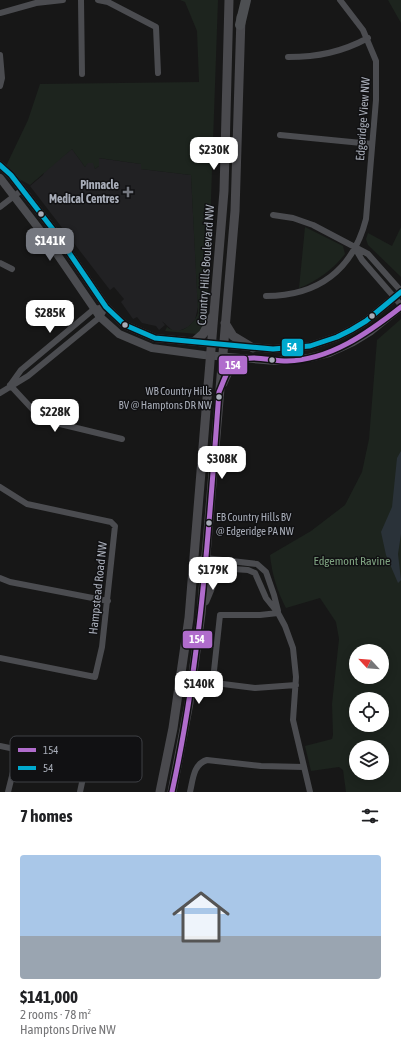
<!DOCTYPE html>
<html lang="en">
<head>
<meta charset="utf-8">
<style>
  body { margin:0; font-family:"Asap Condensed",sans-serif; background:#f2f2f2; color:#202124; height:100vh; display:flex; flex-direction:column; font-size:15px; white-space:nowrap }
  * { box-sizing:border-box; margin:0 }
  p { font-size:13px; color:#757577 }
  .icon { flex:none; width:22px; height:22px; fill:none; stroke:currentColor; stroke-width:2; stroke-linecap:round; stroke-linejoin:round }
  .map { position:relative; height:792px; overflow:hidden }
  .panel { display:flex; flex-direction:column; background:#fff; flex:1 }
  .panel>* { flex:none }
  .needle { width:26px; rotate:296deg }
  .buttons { position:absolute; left:349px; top:644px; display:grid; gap:8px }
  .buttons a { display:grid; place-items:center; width:40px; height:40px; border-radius:50%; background:#fff; box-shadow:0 2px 10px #0003; font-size:20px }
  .price { position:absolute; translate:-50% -34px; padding:0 9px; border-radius:8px; background:#fff; color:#222; font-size:13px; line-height:26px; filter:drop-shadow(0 1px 2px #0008) }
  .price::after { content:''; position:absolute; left:50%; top:24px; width:12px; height:9px; margin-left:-6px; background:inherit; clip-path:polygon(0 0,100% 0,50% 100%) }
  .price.selected { background:#757880; color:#fff }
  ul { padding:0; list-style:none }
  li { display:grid; align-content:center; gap:8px; height:212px; padding:0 20px }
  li+li { border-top:1px solid #e0e0e0 }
  li span { display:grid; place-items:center; height:124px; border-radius:4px; color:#555 }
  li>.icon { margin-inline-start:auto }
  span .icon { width:72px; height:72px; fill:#fffc; stroke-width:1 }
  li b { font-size:17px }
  h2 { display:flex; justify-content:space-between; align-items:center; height:48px; padding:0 20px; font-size:17px }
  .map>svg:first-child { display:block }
  .built { fill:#212123 }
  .green { fill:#1d241e; fill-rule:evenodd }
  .water { fill:#2a3239 }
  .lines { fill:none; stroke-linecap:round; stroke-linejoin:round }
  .minor { stroke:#4b4c50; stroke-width:6 }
  .tertiary { stroke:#4b4c50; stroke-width:8 }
  .secondary { stroke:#4a4a4e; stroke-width:9 }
  .primary { stroke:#4d4f52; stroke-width:10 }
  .bus-1-casing { stroke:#111113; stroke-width:8 }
  .bus-2-casing { stroke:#111113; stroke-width:8 }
  .bus-1 { stroke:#b06ccc; stroke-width:5 }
  .bus-2 { stroke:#00a9ce; stroke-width:5 }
  .poi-dot { fill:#757880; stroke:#111113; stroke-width:1.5 }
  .bus-dot { fill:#a8adb8; stroke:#111113; stroke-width:1.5 }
  .labels { text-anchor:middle; stroke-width:3; stroke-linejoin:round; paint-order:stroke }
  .bus-label { font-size:11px; fill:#a8adb8; stroke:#111113; text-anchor:end }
  .street-label { font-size:12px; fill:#a8adb8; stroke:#111113 }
  .poi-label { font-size:12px; font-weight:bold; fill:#a8adb8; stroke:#111113; text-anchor:end }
  .park-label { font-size:12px; fill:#7fa381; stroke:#111113 }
  .key { fill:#111113; stroke:#3e4045; stroke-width:1 }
  .key-label { font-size:11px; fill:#a8adb8 }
  .line-badge { stroke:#111113; stroke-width:1.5 }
  .badge-label { font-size:11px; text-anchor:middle; font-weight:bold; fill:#fff }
</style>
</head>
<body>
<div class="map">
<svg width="401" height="792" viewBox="0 0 401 792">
  <rect width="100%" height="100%" fill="#171717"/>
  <!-- built -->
  <path class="built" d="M72,149L85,167L87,163H94L95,169L99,166L98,158L141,164V169L191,175L198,307L195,320L188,327L179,331H173L162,321L165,325L159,330L156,326L142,323L137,317L133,319L121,302L124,299L114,287L110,290L30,186L43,175L45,170Z"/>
  <!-- green -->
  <path class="green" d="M180,0H218L207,312L201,331L196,334L165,331L167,327C179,337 194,325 198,313L191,175L141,169V164L99,158V166L95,169L93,163H88L85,167L72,149L30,185L19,179L6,166L28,120L40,84L199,82L197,31L185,2Z
    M388,0H401V23Z
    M305,227L343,246L345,254C333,269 318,281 299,288Z
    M401,227V277L368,245L366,239L368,233L392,246Z
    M401,319V792H346L343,770L339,767L311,771L305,746L332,739L333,735L332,704L339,639L336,622L320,598L286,608C277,591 272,574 270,555L311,531L345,505L362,472L369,439L377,340ZM356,651H382V677H356ZM356,699H382V725H356ZM356,747H382V773H356Z"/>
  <!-- water -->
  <path class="water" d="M401,451V534L398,554L401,580L398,583L386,555L381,532L392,507L397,458Z"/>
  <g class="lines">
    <!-- minor -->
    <path class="minor" d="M81,0L82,74
      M98,0L108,2L156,27L158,73
      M0,13L36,3L63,0
      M0,55L2,78L0,86
      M288,57C318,57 342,52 368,38
      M280,135L372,144
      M0,207L22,190
      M273,215L293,218L313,225L368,254L401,291
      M355,248L362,260L401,305
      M0,263L12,269
      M266,296C318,296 353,270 366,219L376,100V61L363,30L340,0
      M11,384L21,370L94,309L106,307
      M10,385L36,413L56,423L122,439
      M0,393L28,376L100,317L106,307
      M0,487L27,504L111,522L115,526L102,647L95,677L0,658
      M194,561L204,567L248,570L255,573L266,598L278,613L285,626L293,648L296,677L293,720L310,792
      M194,561L205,558L257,564L266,572L274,595L278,611
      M0,578L10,582L108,601
      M278,613L260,615H220L213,680L215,683L255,688L296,685
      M0,746L86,764L80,792
      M8,792L19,748
      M190,792C193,780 193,764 207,760L261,766L304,767"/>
    <!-- tertiary -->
    <path class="tertiary" d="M0,165L11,175L55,232L106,307L125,325L155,338L273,349L310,346L337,337L351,330L366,321L401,292
      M0,178L46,238L100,317L119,334L152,348L204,355L276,361L309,358L329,353L353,342L371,331L401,307"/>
    <!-- secondary -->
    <path class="secondary" d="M225,323L233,336L253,348
      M195,341L203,334L213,316
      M223,383C228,371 232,361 246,359
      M205,601L215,577L226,569
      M160,792L173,728L189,618L224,191L229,0
      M172,792L189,703L201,614L235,211L241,17"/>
    <!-- primary -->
    <path class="primary" d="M240,25L246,0"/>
    <!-- bus-1 casing -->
    <g class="bus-1-casing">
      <path id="bus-1" d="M172,792C201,660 209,526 219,392C224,381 227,367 238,361C252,354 271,361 287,361C330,360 368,333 401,307"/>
    </g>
    <!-- bus-2 casing -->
    <g class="bus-2-casing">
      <path id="bus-2" d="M0,165L11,175L55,232L106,307L125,325L155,338L273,349L310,346L337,337L351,330L366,321L401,292"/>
    </g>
    <!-- bus-1 -->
    <use href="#bus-1" class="bus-1"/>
    <!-- bus-2 -->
    <use href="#bus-2" class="bus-2"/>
  </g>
  <!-- markers -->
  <path class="poi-dot" d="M126 186h4v4h4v4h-4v4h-4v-4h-4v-4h4z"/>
  <g class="bus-dot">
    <circle cx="41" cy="214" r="3.5"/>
    <circle cx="372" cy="316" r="3.5"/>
    <circle cx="125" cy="325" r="3.5"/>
    <circle cx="272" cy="360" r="3.5"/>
    <circle cx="219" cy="397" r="3.5"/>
    <circle cx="209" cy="523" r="3.5"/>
  </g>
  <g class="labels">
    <!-- bus labels -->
    <g class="bus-label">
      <text x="212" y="395">WB Country Hills<tspan x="212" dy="14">BV @ Hamptons DR NW</tspan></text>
      <text x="216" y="521" text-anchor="start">EB Country Hills BV<tspan x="216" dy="14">@ Edgeridge PA NW</tspan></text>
    </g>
    <!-- street labels -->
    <g class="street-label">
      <text transform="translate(363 119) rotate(-86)" y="4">Edgeridge View NW</text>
      <text transform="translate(206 265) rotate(-86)" y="4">Country Hills Boulevard NW</text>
      <text transform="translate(98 588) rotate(-84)" y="4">Hampstead Road NW</text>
    </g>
    <!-- poi labels -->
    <g class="poi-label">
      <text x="119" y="189">Pinnacle<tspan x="119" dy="14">Medical Centres</tspan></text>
    </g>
    <!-- park labels -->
    <g class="park-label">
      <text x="352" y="565">Edgemont Ravine</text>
    </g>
  </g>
  <!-- legend -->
  <rect x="10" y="736" width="132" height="46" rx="6" class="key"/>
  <rect x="18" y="748" width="18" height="4" fill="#b06ccc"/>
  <rect x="18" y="766" width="18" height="4" fill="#00a9ce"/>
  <g class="key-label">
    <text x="43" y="754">154</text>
    <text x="43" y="772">54</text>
  </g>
  <g class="line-badge">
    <rect x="281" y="338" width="23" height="19" rx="4" fill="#00a9ce"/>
    <rect x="218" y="355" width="30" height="20" rx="4" fill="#b06ccc"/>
    <rect x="182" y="630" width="31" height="19" rx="4" fill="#b06ccc"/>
  </g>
  <g class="badge-label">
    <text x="292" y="351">54</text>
    <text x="233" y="369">154</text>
    <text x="197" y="643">154</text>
  </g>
</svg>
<div class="buttons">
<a><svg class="needle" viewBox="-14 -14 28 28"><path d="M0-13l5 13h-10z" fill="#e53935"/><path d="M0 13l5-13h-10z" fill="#757577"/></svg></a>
<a><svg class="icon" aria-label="locate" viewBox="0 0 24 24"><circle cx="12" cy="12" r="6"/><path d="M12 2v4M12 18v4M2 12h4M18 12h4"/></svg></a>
<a><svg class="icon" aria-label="layers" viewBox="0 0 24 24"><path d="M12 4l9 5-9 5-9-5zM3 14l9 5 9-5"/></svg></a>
</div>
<b class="price" style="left:214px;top:171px">$230K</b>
<b class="price selected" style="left:50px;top:262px">$141K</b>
<b class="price" style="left:50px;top:334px">$285K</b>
<b class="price" style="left:55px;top:433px">$228K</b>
<b class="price" style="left:222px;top:480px">$308K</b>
<b class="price" style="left:213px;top:591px">$179K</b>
<b class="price" style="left:199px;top:705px">$140K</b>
</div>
<section class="panel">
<h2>7 homes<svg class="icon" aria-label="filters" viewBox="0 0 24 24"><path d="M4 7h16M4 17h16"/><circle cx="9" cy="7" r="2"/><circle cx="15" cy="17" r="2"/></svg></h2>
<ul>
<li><span style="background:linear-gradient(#a9c7e8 65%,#9aa5b1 0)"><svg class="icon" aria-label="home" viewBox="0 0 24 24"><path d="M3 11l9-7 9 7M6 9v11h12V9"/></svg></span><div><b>$141,000</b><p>2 rooms · 78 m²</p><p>Hamptons Drive NW</p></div></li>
</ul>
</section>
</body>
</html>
